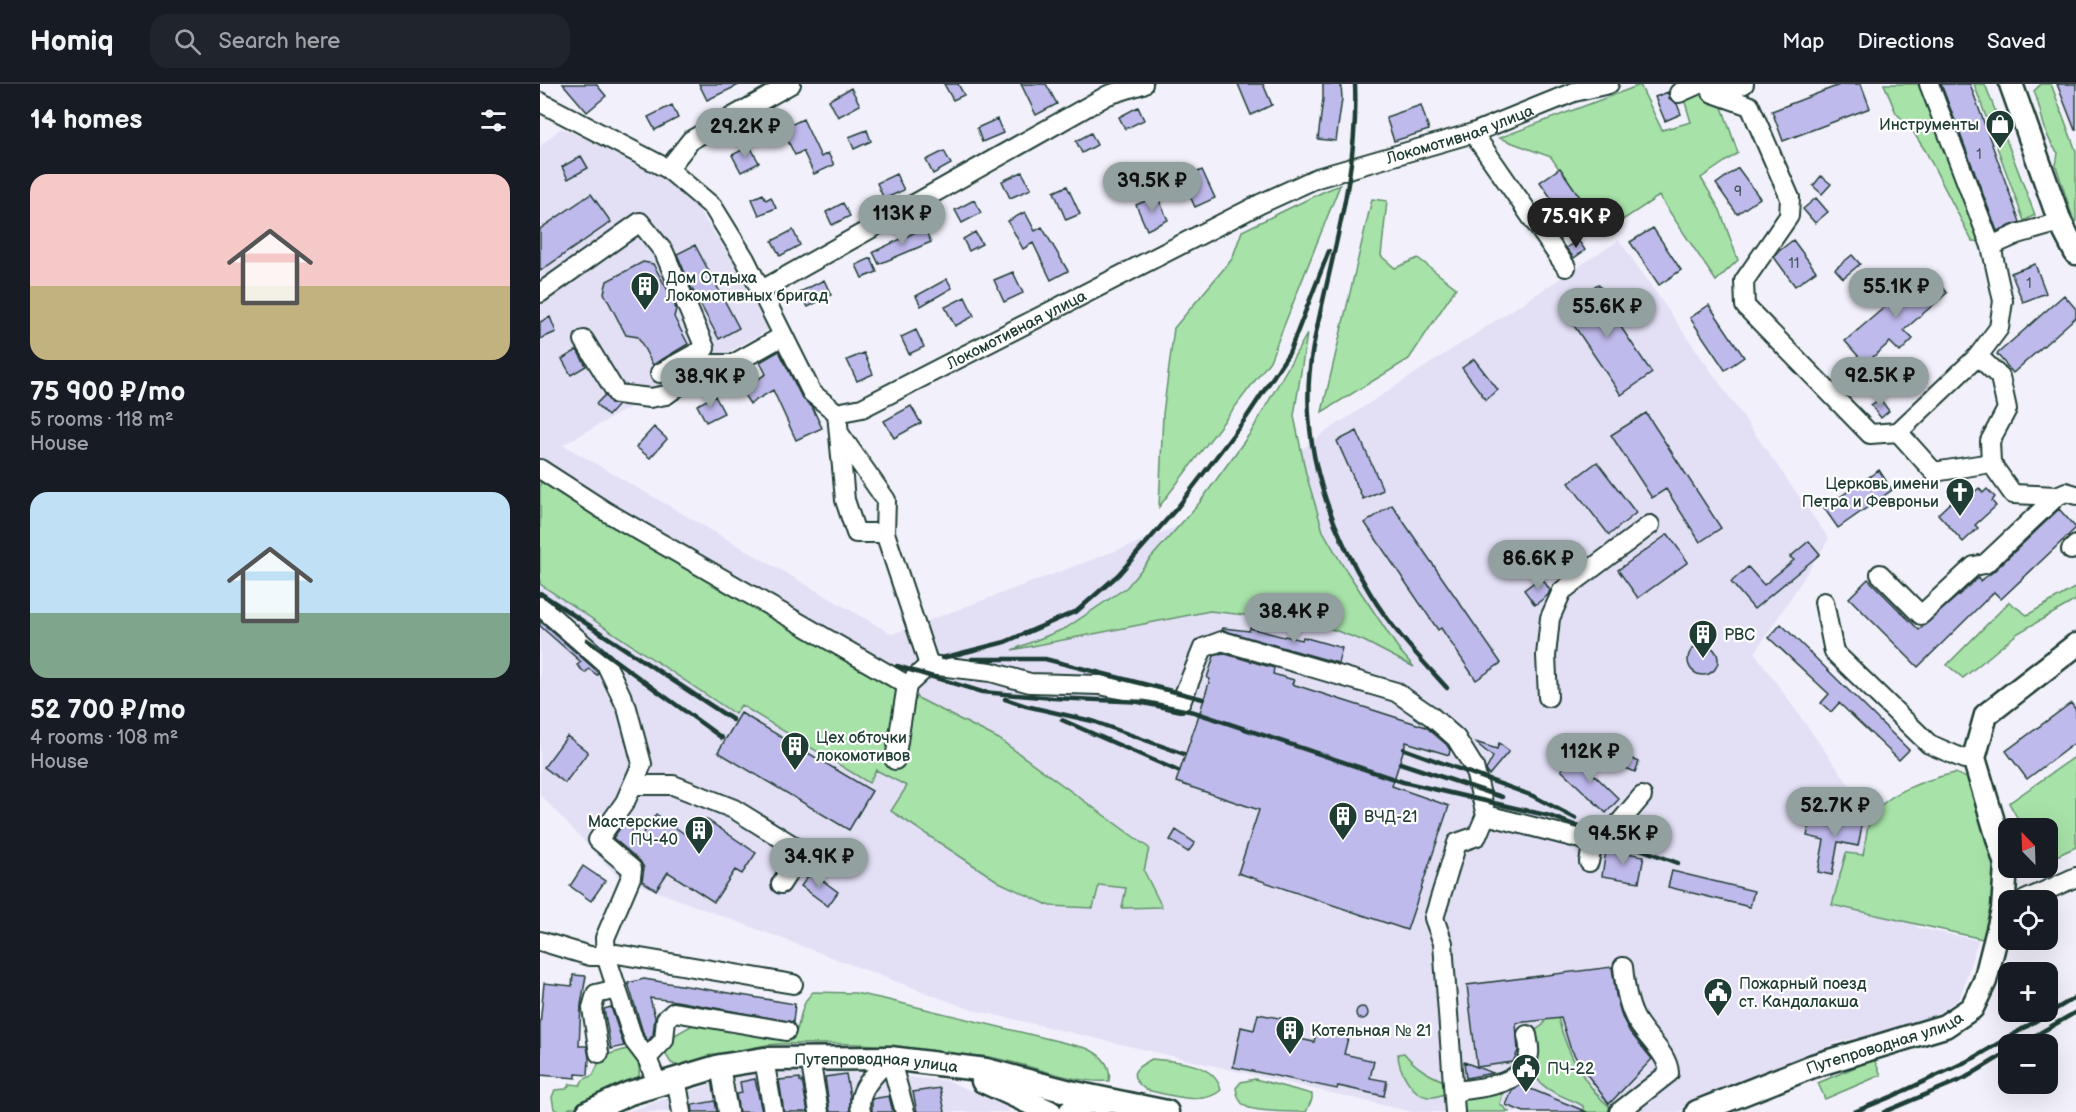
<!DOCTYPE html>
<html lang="en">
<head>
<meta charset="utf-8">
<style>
  body { margin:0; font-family:"Balsamiq Sans",sans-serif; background:#20242c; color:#f1f3f6; height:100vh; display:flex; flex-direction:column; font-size:22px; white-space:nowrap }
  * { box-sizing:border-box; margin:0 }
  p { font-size:20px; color:#9ea1a6 }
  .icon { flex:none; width:33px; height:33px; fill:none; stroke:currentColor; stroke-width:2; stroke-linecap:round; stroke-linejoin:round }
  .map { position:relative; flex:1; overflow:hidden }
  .panel { display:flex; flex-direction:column; background:#171b24; width:540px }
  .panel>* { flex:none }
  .needle { width:39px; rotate:337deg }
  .buttons { position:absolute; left:1458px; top:734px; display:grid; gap:12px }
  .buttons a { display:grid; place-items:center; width:60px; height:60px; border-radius:12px; background:#171b24; box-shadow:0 6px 24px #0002; font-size:30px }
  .price { position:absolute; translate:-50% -51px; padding:0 14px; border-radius:21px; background:#92a19f; color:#111; font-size:20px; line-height:39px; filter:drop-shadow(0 2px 3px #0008) }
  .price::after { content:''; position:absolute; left:50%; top:36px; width:18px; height:14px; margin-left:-9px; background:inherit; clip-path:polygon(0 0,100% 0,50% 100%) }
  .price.current { background:#222; color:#fff }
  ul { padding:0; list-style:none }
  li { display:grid; align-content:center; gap:12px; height:318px; padding:0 30px }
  li span { display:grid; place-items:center; height:186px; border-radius:18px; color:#555 }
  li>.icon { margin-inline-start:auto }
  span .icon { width:108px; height:108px; fill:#fffc; stroke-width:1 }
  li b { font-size:26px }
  h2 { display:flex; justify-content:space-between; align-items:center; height:72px; padding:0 30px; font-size:26px }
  header { display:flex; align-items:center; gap:36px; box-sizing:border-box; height:84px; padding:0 30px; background:#171b24; border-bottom:2px solid #363941 }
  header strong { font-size:28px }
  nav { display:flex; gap:33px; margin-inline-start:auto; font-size:21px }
  .search { width:420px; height:54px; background:#20242c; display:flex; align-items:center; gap:15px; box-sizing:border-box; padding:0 21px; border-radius:18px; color:#9ea1a6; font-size:22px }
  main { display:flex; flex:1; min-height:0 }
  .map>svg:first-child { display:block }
  .built { fill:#e3e0f6 }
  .green { fill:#a7e2a8; stroke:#63906e; stroke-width:1.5 }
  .building { fill:#bfbaec; stroke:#1f3d34; stroke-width:1.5 }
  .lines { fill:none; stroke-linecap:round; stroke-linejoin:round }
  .minor-casing { stroke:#1f3d34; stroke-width:22 }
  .major-casing { stroke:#1f3d34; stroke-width:27 }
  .minor { stroke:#fff; stroke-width:18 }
  .major { stroke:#fff; stroke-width:22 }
  .rail { stroke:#1f3d34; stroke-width:4.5 }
  .labels { text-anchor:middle; stroke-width:4.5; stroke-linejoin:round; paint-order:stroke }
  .number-label { font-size:14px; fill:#475c62 }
  .poi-label { font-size:16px; fill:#1f3d34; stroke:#fff; text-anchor:start }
  .street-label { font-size:16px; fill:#1f3d34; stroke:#fff }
</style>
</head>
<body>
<header>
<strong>Homiq</strong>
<div class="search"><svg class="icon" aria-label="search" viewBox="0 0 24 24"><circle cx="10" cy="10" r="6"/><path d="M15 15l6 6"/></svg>Search here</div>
<nav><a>Map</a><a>Directions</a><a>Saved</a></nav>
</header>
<main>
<section class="panel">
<h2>14 homes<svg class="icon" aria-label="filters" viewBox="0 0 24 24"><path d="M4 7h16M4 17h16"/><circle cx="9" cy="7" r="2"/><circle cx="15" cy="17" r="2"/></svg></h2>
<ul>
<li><span style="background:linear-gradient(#f6c9c9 60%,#c2b280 0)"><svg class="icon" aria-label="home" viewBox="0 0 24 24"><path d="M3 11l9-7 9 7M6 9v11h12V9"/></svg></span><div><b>75 900 ₽/mo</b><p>5 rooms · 118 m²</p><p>House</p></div></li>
<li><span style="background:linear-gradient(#bfe0f5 65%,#7fa58c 0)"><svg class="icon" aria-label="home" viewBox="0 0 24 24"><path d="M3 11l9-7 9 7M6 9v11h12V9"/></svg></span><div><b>52 700 ₽/mo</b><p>4 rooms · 108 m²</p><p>House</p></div></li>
</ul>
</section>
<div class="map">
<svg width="1536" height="1028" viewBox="0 0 1536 1028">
  <rect width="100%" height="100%" fill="#f2f1fb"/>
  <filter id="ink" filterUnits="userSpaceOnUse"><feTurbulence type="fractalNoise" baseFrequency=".0167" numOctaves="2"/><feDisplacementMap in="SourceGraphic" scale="12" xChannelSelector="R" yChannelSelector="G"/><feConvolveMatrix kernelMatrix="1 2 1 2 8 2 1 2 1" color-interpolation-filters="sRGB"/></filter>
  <g filter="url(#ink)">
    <!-- built -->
    <path class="built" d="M21,44L136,93L198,184L232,244L23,361L352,550L607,455L694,418L782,350L1079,156L1289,455L1215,569L1313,706L1378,844L1438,856L1420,914L1401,928L1371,940L1296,959L1138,1028H872L429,925L78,793L0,711V62Z
      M273,984L409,997L468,1024L469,1028H86L189,994Z"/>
    <!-- green -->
    <path class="green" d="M1344,0H1378L1396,37L1446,158L1432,157L1386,68L1370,43L1356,29Z
      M1434,0H1445L1495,131L1484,137Z
      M1501,0H1511L1536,67V144L1516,82L1518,69C1502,50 1503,29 1494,7Z
      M1100,1L1122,46L1151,38L1144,15L1159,7L1182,23L1198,69L1161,94L1180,126L1198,176L1176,197L1119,112L1063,149L1011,73L959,54Z
      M800,101L730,277L619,423L623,330L634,244L692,175L702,147L785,107Z
      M832,115L847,117L841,172L855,184L878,174L916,204L869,275L782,328Z
      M767,250L754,332L766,390L783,447L802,480L860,567L874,583L824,557L775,539L670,527L472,566L526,544L587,503L609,476L660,418L711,348Z
      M0,393L356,603L459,655L609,764L604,787L622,823L582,824L586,804L559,801L553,824L510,822L459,798L351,727L367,702L336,686L329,699L201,621L195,630L0,500Z
      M1536,503V516L1478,549L1423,594L1407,581L1469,518L1487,531Z
      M1536,672V763L1510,775L1508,773V744H1483L1469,719Z
      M1415,689L1429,695C1440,728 1462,790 1454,824C1452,834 1446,845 1443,855L1292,821L1306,769L1323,771C1325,761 1326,749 1329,739C1339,710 1388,695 1415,689Z
      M273,908L315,909L344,915L546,964C560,970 572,980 569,997C532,1000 486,979 449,973C437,971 425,972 413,970C367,964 323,958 277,960C260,960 244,959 227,961C197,966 168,976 139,983L131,979L126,971V962L133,952L156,939L250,950L257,946C261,932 262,918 273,908Z
      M1006,934H1018C1027,970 1044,1001 1072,1025L1071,1028H1044L1043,1022L1038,1019C990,999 993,998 993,948L1003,941Z
      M87,965H92C98,975 100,980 99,992L91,999L49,1014L37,1023L30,1024L26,1027H19L14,1025L12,1013L15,1006L26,1005L30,1000L40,1001L43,996L53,991L61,974L66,971Z
      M864,969C876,984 889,991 906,998L907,1009C901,1011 895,1014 888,1013C872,1011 858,985 858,970Z
      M612,975C636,977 674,978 681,1006C663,1023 627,1010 606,1006C586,991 594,984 612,975Z
      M1334,975L1341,991L1285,1015L1278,999Z
      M715,995L772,1010V1015L766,1028C754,1028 743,1028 731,1027C713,1025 699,1027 696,1004L701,998Z
      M963,1008L960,1020L969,1028H918L919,1015Z"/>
    <!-- building -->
    <path class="building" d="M23,0H56L66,12L47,28Z
      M159,0H201L167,16Z
      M404,0H418L424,11L413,16Z
      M481,0H506L517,20L496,31Z
      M698,0H723L732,21L711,31Z
      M783,0H801L802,15L796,57L778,55L783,15Z
      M1302,0H1321L1330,24L1243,57L1232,27Z
      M1401,0H1430L1480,138L1457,147Z
      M1517,0H1536V46H1535Z
      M311,4L320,21L298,33L289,16Z
      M1128,8L1129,14L1137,20L1141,30L1125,37L1115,13Z
      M132,21L138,34L115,46L108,33Z
      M881,21L889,46L854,57L846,33Z
      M598,23L604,36L585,45L579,33Z
      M263,35L281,73L288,69L294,81L274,90L263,67L255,71L242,45Z
      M457,35L463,49L442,58L437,44Z
      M327,46L331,57L314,65L309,53Z
      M551,49L557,61L542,69L536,57Z
      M210,62L219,79L201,88L192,71Z
      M404,67L411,80L393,90L386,76Z
      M41,72L48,84L28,95L22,83Z
      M1020,84L1055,135L1035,149L1000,98Z
      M1198,84L1220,114L1197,130L1176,100Z
      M662,86L675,114L655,123L642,95Z
      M482,88L491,105L470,114L462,97Z
      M356,90L364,106L344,115L337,99Z
      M1281,92L1291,100L1282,110L1273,102Z
      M527,102L540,130L526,136L514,108Z
      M51,110L71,138L0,187V145Z
      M223,110L226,116L231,113L236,124L219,131L212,115Z
      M617,112L628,136L607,146L596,121Z
      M1276,114L1288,128L1275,139L1263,125Z
      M434,116L441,129L422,139L415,126Z
      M303,119L310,132L292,141L286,128Z
      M485,128L495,147L502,143L528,187L511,196L493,159L483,165L468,137Z
      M384,144L391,158L339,180L333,168Z
      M1113,144L1141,186L1119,201L1090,158Z
      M253,146L260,161L240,172L232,157Z
      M435,148L442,160L429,167L423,155Z
      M1038,156L1045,166L1034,174L1026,164Z
      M1253,156L1276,187L1255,202L1234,173L1239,167Z
      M155,161L199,244L179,255L150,201L137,170Z
      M1312,171L1320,180L1303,194L1295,185Z
      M331,174L337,188L322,194L316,181Z
      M103,178L113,180L131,212L136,225L134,233L148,260L113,281L98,253L86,251L64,209L67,197Z
      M1495,180L1506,209L1483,218L1471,189Z
      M1388,186L1407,209L1364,246L1373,255L1360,268L1350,258L1325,280L1305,257Z
      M473,188L483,209L464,218L454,196Z
      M407,195L412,204L381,222L376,212Z
      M284,196L291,211L268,223L260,208Z
      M1058,200L1075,224L1070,227L1112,289L1081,311L1022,224Z
      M1524,211L1536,225V233L1473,289L1457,270Z
      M425,213L434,232L415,242L405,223Z
      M1169,221L1204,273L1185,286L1150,234Z
      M10,233L16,248L0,255V238Z
      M376,246L384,263L369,270L361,253Z
      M37,266L46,282L31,291L22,275Z
      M239,267L262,314L272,323L282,344L256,356L233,306L210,320L201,306L226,290L220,278Z
      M324,269L333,290L317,297L307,276Z
      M934,275L958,306L946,316L922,284Z
      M65,311L71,319L78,321L68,332L56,320Z
      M175,312L184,329L166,338L157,321Z
      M1340,315L1349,327L1341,334L1331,321Z
      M371,322L381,339L354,354L344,337Z
      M1106,329L1181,444L1160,458L1126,405L1112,414L1071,351Z
      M114,343L127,355L110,374L96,363Z
      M817,347L843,406L823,415L797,357Z
      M1057,378L1096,429L1069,451L1029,399Z
      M1339,386L1352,406L1298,444L1284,424Z
      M1439,404L1443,409L1447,405L1455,413L1452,417L1456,422L1435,441L1438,444L1423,458L1398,430L1413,416L1419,422Z
      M852,421L961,579L936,596L901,544L898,546L825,439Z
      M1519,425L1536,444L1461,515L1454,508L1378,583L1309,514L1328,495L1379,546L1438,494L1440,497L1453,488Z
      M1128,450L1148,478L1098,514L1078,486Z
      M1269,457L1280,470L1214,525L1191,498L1208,483L1224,501L1254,476L1250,473Z
      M1001,493L1010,506L1008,511L995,521L984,506Z
      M0,537L57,587L58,590L57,591L49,585L45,589L37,581L41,578L0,542Z
      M1241,540L1369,666L1359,676L1299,619L1291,628L1281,619L1289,610L1229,554Z
      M683,544L709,547L710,544L744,553L745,552L762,556L763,553L802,564L798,579L682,546Z
      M1148 576a15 15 0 1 1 30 0a15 15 0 1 1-30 0Z
      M682,569L734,584L733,590L754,596L752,600L886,643L907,661L910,666L909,671L866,658L852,702L909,722L867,846L698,789L719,726L636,698L661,625L670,595L667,594L674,572Z
      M1531,619L1536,626V658L1487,695L1466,667Z
      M201,629L332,707L309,746L178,668Z
      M27,652L48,668L25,699L4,683Z
      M935,658L957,665L959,659L969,667L949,691L946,686L953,673Z
      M1035,672L1079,715L1066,729L1021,686Z
      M1086,672L1099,678L1095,688L1081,682Z
      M116,730L152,755L166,735L216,769L202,790L195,786L174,818L128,788L116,806L102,797L104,784L100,777L73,754L83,740L101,752Z
      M1289,730L1314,735L1320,734L1321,747L1318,762L1298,758L1292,791L1278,788L1284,756L1267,752L1270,738L1289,742Z
      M636,746L655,759L648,768L630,756Z
      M1070,766L1104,772L1099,798L1062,792L1066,767Z
      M43,782L65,797L51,817L30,802Z
      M1132,787L1214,807L1210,823L1128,803Z
      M271,788L298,808L288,822L261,802Z
      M1072,883L1076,911L1082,933L1090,948L1112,975L1069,1020L1040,981L1030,963L1021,934L976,939L978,967L973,978L937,983L953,989L926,994L924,978L937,983L927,901Z
      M33,891L46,892L41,921L39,962H47L49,974L48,991L36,990V994L0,991V941L4,899L32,902Z
      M104,895L255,920L253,938L136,917L110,914L115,933L113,951L108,957L104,952L88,899Z
      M816 929a6 6 0 1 1 12 0a6 6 0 1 1-12 0Z
      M71,923L84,962L71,965L64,925Z
      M718,930L750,936L746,952L774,958L777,943L809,950L804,970L834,977L830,994L847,997L844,1012L798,1002L797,1005L693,983L701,943L714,946Z
      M306,990L310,1012V1028H290L285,993Z
      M260,994V997H262L268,1028H244L239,996Z
      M215,995L222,1028H199L196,1010L202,1009L200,998Z
      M981,1001L1047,1028H984L966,1021L972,1007Z
      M400,1004L405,1028H377L373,1008Z
      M349,1012L353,1028H332V1015Z
      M175,1017L177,1028H153L152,1021Z"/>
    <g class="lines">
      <!-- minor casing -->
      <g class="minor-casing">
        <g id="minor">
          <path d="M1171,7L1173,9L1204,0"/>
          <path d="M1139,9L1159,0"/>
          <path d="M1173,9L1210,22L1250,114L1249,132L1204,197L1205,222L1330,350L1358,348L1394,388L1451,379L1473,410L1517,412L1526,408L1536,411"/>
          <path id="s1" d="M0,18L128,85L173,123L205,175L272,309L297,329L322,324L720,120L777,94L933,49L1034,8L1069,0"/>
          <path d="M933,49L1026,183"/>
          <path d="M128,85L151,56L251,0"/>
          <path d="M1451,162L1478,150L1520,138"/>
          <path d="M220,207L568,11L603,0"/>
          <path d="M0,209L100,138L124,168L165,264L120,289"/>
          <path d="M44,256L77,310L110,314L126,311L170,280H193L243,252"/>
          <path d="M1438,272L1460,293L1467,325L1450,357L1451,379"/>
          <path d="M297,329L305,416L316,449H345L346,416L299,349"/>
          <path d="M1358,348L1438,272L1459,244L1463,217L1451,162L1389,0"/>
          <path d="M0,385L65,427L367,601L389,581L451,588L490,599L560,601L641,618L663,564L682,557L856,608L891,632L916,654L934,683L946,731L937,752L917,759L894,834L903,859L915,1028"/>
          <path d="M345,449L389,581"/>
          <path d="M1531,466L1536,461"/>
          <path d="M1340,490L1381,531L1434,482L1445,480L1517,412"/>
          <path d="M1284,518L1294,568L1389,660L1424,675"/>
          <path d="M0,522L66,580L87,624L102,680L85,718L58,756L92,785L91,793L65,854L66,872L77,870L253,900"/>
          <path d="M1008,613L1006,572L1010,534L1022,507L1110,441"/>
          <path d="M355,676L367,601"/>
          <path d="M93,701H133L194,725L262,767L241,800"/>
          <path d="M946,731L1053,758L1049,778"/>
          <path d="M1053,758L1065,756L1102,712"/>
          <path d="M1485,816L1536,793"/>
          <path d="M0,857L50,872H66L94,957L107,974L117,999"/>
          <path d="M59,969L52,924L56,910L77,905"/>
          <path d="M107,974L124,956L126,935L134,928L246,947"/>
          <path d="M270,974L279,1028"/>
          <path d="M224,975L233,1028"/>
          <path d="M180,982L188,1028"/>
          <path d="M136,994L142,1028"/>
          <path d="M915,1007C939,1004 985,1002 989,970C990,964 988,957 987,951"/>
          <path d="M321,1028C316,1005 335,991 350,974L365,1028"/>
          <path d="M1079,1028L1129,989C1128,969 1105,953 1095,934C1087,918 1085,901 1083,883"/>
        </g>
      </g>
      <!-- major casing -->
      <g class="major-casing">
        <g id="major">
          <path d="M1471,0L1520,138L1536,169"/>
          <path d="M443,997L510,1028"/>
          <path id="s2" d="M48,1028L90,1009L180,982L224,975L350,974L446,986L530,1008L627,1028"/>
          <path d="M530,1028C539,1018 549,1018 562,1018"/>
          <path id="s3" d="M1157,1028L1273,982L1405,942L1432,924L1445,897L1463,826L1466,781L1434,674L1446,631L1536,561"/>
        </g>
      </g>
      <!-- minor -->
      <use href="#minor" class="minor"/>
      <!-- major -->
      <use href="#major" class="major"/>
      <!-- rail -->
      <path class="rail" d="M815,0C819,90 790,176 773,263C757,350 785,435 830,509C851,544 880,574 907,604
        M0,509L193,636
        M47,556L182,654
        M402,574L465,558L537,527L578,491L637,424L706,334L749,269L789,167
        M432,575H505L663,615
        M357,582L442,608L513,614L605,618L654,628L863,698L1010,732L1138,779
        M465,615L486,622L552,637L644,670
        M522,636L638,687
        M864,665L993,712L1035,734
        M860,679L962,713
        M1481,960L1536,928
        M1314,1028L1353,1012L1434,974L1536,913
        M1344,1028L1425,994L1468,968"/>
    </g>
  </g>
  <!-- icons -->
  <defs>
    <g id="shop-pin" transform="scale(1.5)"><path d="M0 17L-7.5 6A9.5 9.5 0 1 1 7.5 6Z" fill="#1f3d34" stroke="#fff"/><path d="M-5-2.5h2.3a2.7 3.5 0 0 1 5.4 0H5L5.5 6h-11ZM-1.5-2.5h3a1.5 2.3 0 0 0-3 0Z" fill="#fff"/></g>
    <g id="building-pin" transform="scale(1.5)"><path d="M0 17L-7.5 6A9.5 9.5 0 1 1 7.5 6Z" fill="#1f3d34" stroke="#fff"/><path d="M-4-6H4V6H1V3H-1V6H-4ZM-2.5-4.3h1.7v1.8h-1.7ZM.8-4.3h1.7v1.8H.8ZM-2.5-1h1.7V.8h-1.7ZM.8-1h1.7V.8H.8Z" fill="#fff"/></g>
    <g id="church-pin" transform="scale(1.5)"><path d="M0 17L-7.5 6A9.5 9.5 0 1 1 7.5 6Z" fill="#1f3d34" stroke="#fff"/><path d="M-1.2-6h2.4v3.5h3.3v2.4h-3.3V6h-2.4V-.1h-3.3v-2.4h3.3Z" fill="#fff"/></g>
    <g id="civic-pin" transform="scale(1.5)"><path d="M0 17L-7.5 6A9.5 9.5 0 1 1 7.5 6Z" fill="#1f3d34" stroke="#fff"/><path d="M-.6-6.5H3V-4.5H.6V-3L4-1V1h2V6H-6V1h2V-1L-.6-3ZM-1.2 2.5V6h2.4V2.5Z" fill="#fff"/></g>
  </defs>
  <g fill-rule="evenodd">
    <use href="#shop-pin" x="1460" y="40"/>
    <use href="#building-pin" x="105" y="202"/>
    <use href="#church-pin" x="1420" y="408"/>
    <use href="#building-pin" x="1163" y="550"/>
    <use href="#building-pin" x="255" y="662"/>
    <use href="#building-pin" x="803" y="732"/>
    <use href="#building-pin" x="159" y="746"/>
    <use href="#civic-pin" x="1178" y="908"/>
    <use href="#building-pin" x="750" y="946"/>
    <use href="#civic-pin" x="986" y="984"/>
  </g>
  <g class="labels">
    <!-- number labels -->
    <g class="number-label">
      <text x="1439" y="75">1</text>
      <text x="1198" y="112">9</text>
      <text x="1254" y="184">11</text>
      <text x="1489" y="204">1</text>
    </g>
    <!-- poi labels -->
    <g class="poi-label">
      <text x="1439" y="46" text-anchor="end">Инструменты</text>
      <text x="126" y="199">Дом Отдыха<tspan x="126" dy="18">Локомотивных бригад</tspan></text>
      <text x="1399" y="405" text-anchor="end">Церковь имени<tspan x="1399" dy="18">Петра и Февроньи</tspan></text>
      <text x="1184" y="556">РВС</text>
      <text x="276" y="659">Цех обточки<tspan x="276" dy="18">локомотивов</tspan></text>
      <text x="824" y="738">ВЧД-21</text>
      <text x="138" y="743" text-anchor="end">Мастерские<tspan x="138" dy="18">ПЧ-40</tspan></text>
      <text x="1199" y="905">Пожарный поезд<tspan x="1199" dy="18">ст. Кандалакша</tspan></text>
      <text x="771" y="952">Котельная № 21</text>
      <text x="1007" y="990">ПЧ-22</text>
    </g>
    <!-- street labels -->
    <g class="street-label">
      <text dy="6" stroke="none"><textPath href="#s1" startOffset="1131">Локомотивная улица</textPath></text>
      <text dy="6" stroke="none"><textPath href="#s1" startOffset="645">Локомотивная улица</textPath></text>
      <text dy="6" stroke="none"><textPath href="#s3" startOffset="200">Путепроводная улица</textPath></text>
      <text dy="6" stroke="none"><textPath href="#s2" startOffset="297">Путепроводная улица</textPath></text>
    </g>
  </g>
</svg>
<div class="buttons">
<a><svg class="needle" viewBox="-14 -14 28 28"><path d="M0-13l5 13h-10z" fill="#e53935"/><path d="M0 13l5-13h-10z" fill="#9ea1a6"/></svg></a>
<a><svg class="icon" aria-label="locate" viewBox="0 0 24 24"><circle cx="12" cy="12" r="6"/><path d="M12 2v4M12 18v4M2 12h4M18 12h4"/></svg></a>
<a>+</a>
<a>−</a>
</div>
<b class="price" style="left:205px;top:75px">29.2K ₽</b>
<b class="price" style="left:612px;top:129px">39.5K ₽</b>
<b class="price" style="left:362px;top:162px">113K ₽</b>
<b class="price current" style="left:1036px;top:165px">75.9K ₽</b>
<b class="price" style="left:1356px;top:235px">55.1K ₽</b>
<b class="price" style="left:1067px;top:255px">55.6K ₽</b>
<b class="price" style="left:1340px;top:324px">92.5K ₽</b>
<b class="price" style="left:170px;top:325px">38.9K ₽</b>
<b class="price" style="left:998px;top:507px">86.6K ₽</b>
<b class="price" style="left:754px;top:560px">38.4K ₽</b>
<b class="price" style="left:1050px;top:700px">112K ₽</b>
<b class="price" style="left:1295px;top:754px">52.7K ₽</b>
<b class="price" style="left:1083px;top:782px">94.5K ₽</b>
<b class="price" style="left:279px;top:805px">34.9K ₽</b>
</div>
</main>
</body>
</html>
